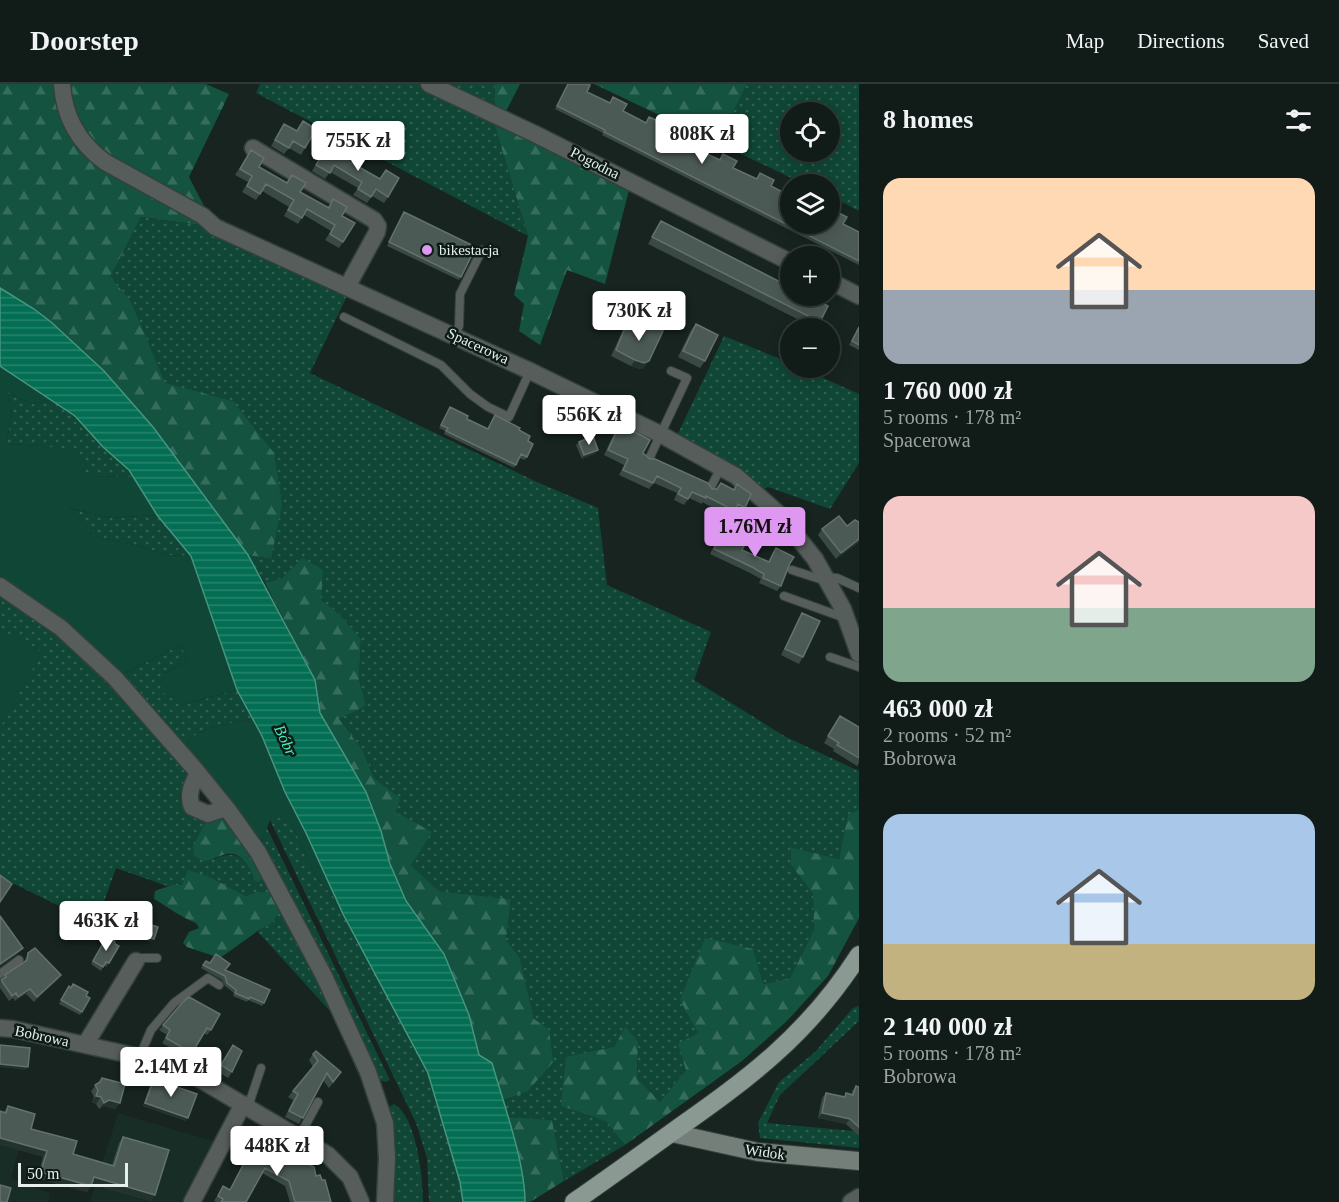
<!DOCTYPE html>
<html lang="en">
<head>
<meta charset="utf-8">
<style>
  body { margin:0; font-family:"Times New Roman",serif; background:#1e2824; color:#f1f3f6; height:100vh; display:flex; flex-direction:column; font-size:22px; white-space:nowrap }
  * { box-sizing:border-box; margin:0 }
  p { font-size:20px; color:#9ca1a1 }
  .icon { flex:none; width:33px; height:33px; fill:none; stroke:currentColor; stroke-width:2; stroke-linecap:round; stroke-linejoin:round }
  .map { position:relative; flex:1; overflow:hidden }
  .drawer { display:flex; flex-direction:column; background:#111b17; width:480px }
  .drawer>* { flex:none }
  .tools { position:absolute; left:780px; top:18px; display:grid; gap:12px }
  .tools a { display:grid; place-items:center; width:60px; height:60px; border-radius:50%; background:#111b17; box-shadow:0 3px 15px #0003,0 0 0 2px #303936; font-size:30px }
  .scale { position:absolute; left:18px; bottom:15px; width:110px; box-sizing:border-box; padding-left:6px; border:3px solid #e6efec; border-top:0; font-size:16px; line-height:21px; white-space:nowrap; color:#e6efec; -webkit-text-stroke:4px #0d1b16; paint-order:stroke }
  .price { position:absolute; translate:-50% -51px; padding:0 14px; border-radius:6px; background:#fff; color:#222; font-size:20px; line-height:39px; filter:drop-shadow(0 2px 3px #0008) }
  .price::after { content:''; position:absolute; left:50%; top:36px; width:18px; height:14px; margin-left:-9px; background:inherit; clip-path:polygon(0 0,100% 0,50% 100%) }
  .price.active { background:#de98f2; color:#111 }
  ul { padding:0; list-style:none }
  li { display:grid; align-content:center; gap:12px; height:318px; padding:0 24px }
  li span { display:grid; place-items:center; height:186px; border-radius:18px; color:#555 }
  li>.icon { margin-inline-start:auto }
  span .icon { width:108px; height:108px; fill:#fffc; stroke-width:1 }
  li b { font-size:26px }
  h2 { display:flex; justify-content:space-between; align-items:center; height:72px; padding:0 24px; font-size:26px }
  header { display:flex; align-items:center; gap:36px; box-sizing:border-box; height:84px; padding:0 30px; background:#111b17; border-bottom:2px solid #303936 }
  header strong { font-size:28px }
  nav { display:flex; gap:33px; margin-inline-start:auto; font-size:21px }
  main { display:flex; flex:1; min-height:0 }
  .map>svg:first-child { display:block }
  .built { fill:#172d25 }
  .grass { fill:url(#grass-dots); fill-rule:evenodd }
  .forest { fill:url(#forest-firs) }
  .green { fill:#0f4635 }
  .water { fill:url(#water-rules); stroke:#479581; stroke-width:1.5 }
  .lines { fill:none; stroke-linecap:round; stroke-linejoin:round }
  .lane-casing { stroke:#34403c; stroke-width:10 }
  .street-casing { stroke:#34403c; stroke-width:19 }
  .secondary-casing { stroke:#34403c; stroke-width:20 }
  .primary-casing { stroke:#34403c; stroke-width:20 }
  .lane { stroke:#565d5a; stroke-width:8 }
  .street { stroke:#565d5a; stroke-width:16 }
  .secondary { stroke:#747f7a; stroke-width:18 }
  .primary { stroke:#8b9993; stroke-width:18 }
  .wall { fill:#3a4943 }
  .shaded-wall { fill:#24322d }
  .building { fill:#4c5a55; stroke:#64726d; stroke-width:1.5 }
  .poi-dot { fill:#de98f2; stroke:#0d1b16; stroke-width:2 }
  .labels { text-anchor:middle; stroke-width:5; stroke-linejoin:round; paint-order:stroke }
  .street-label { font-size:15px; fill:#e6efec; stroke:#0d1b16 }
  .poi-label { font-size:15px; fill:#e6efec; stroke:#0d1b16; text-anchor:start }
  .water-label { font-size:16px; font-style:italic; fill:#4cebbb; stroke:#0d1b16 }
</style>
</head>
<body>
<header>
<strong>Doorstep</strong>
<nav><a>Map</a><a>Directions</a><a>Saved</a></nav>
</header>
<main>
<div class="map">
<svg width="859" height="1118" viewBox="0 0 859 1118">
  <defs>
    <pattern id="grass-dots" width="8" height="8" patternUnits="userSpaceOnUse" patternTransform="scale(1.5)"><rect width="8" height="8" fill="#0f4635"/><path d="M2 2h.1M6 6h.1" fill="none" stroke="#326152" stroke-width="1.8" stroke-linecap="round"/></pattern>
    <pattern id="forest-firs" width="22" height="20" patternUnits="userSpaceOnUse" patternTransform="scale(1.5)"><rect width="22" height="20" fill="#135340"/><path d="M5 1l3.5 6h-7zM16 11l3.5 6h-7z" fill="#356c5c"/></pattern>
    <pattern id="water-rules" width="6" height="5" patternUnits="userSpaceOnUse" patternTransform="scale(1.5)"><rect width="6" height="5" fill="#036e53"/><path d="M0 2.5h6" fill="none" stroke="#28836c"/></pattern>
  </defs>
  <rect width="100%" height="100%" fill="#17241f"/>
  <!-- built -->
  <path class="built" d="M118,1029L223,1060L192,1118H90Z
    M0,1030L27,1037L11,1094L50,1109L48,1118H0Z"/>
  <!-- grass -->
  <path class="grass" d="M260,0H495L494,39L528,152L256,9Z
    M747,0H859V127L830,112V100H804L718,59ZM790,28H830V68H790Z
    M141,133L215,143L349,208L310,289L537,398L598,424L607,501L711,548L694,596L786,653L859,687V726L848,731L839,775L790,763L791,781L813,810L814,846L790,894L763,900L698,949L686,986L660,1018L637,994L638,957L625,944L614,963L561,1022L607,1037L625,1061L564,1097L552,1036L507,1033L503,1016L527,1008L534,935L520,874L506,856L511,815L439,807L411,781L396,728L399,714L374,694L363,667L338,635L366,622L359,595L361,555L338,529L321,516L302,474L282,494L265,499L248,471L270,475L233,317L165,300L131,217L109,193Z
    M724,252L790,279V284H801L859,310V379L830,425L768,403L756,408L674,358Z
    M8,308L31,320L53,316L75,332L103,363L129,386L133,393L87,392L44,362L6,360L12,330Z
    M68,424L110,434L157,431L191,472L166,471L135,461L92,452Z
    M0,511L54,549L89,579L188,689L191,695C173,707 180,726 196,735L208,732L214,775C240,764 245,776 256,798L265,793L273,808H256L246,812L210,793L182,801L167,802L116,784L96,840L0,793Z
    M181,561L187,576L164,590L182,621L237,606L252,635L212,643L188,655L187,667L115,594Z
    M272,730L292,740L315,792L338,818L428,989L460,1098L463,1118H429L427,1074L416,1039L270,736Z
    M267,744L390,996L386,998L379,996L254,751L262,757Z
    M282,825L332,922L329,926L258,848L259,846L271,840Z
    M859,922V937L780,1011L767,1039L854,1047L859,1052V1064L760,1054L758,1039L779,998L815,968L853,924Z
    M394,1020C417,1033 423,1094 423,1118H390L395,1091L388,1026L390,1022Z"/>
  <!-- forest -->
  <path class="forest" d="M0,0H206L229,10L189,93L215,143L141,133L110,193L131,217L165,299L233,317L274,369L282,421L271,475L248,471L153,343L104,287L51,238L34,225L0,204Z
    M495,0H520L500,39L629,106L605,200L567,186L540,261L519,247L524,220L514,211L528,152L494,39Z
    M594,0H747L718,59Z
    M302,474L323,486L321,516L338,529L361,555L359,595L366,622L339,635L363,667L374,694L400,714L396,728L432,748L411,781L439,807L511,815L506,856L520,874L534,935L549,945L553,978L527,1008L503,1016L492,979L479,971L469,931L444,870L406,817L390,780L381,747L366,708L320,629L315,596L265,499L282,494Z
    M859,726V834L828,892L787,937L742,977L625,1061L606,1037L561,1022L566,973L614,963L625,943L638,957L637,994L660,1018L686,986L678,960L698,949L680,916L705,854L753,865L763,900L790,894L814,846L813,810L791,781L790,763L839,775L848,730Z
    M220,730L254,773L265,793L260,797L256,798C250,786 243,767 227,770C220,771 212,776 204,777L194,772L193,762L207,735Z
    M188,786L210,793L246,812L256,808H273L282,825L271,840L259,846L220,874L187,863L183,859L189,848L199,844L196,839C182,834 168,823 154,815L155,807L172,801H182Z
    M507,1033L552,1036L564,1097L530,1118H525V1106Z"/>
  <!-- green -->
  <path class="green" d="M0,282L53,316L31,320L8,308L12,330L6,360L44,362L76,367L87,392L133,393L157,431L110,434L69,424L92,452L135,461L166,471L191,472L237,606L182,621L160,606L164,590L187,576L181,561L115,594L0,502Z
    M0,545L42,568L0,644Z
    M252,635L262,652L285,708L306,749L338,818L315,792L292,740L272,731L262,757L187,667L188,655L212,643Z"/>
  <!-- water -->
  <path class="water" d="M0,204L34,225L51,238L104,287L153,343L248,471L315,596L320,629L366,708L381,747L390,780L406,817L444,870L469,931L479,971L492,979C503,1018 525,1078 525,1118H463L460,1098L428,989L343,830L306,749L285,708L262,652L237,606L191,472L157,431L129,386L103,363L75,332L0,282Z"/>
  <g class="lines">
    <!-- lane casing -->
    <g class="lane-casing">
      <path id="lane" d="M344,233L441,281L470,310L488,323L509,333L530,287
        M455,251L459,242L460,210L482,166
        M649,375L687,294L671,287
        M710,405L721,383
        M744,439L771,423
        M792,486L826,497
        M826,493L837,494L859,504
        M784,512L845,534
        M830,573L859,583
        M136,877V874H157
        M0,890L19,876
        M139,974L151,946L174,919L208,894L219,901
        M248,1023L261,984
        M299,1053L318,1018"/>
    </g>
    <!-- street casing -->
    <g class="street-casing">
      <path id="street" d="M62,0C64,33 79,59 105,78L203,132L215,143L530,287L660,350L736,392L779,430L815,475L843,525L859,570
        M429,0L535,50L790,178
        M253,64L374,136L378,142L377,148L347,203
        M830,197L859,212
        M0,502L61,544L115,594L194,684L228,726L258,768L324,892L368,988L385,1039L387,1074L385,1118
        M198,689C192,700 187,711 192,723L208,730L226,724
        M0,944L13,945L158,977L186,987L328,1071L350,1093L361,1118
        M85,961L136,877
        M192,1118L243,1020
        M851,1118L859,1113"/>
    </g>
    <!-- secondary casing -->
    <g class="secondary-casing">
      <path id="secondary" d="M672,1049L758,1068L859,1077"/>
    </g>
    <!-- primary casing -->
    <g class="primary-casing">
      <path id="primary" d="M574,1118C607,1095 639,1072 671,1049C748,995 807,952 859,871"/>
    </g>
    <!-- lane -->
    <use href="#lane" class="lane"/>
    <!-- street -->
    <use href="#street" class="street"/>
    <!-- secondary -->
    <use href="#secondary" class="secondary"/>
    <!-- primary -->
    <use href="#primary" class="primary"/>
  </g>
  <!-- wall -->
  <path class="wall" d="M568,0L587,8L610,19L613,13L623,27L646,39L649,33L660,46L682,57L686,51L696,65L720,76L723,70L733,84L756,95L760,89L771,102L790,140L830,132L833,126L843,140L859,148V181L602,51L603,49L555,25Z
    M303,37L305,64L301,71L289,64L284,70L271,62L284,40L296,47Z
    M344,62L352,79L380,95L386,86L388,113L384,119L372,112L367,119L353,111L358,104L330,88L325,95L312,87L326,64L338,71Z
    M251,66L259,83L287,99L292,91L300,108L328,123L333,115L342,132L343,158L339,164L325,156L331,147L304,131L298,140L284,132L289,123L262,107L256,116L242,108L248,98L235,91Z
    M404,128L461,193L459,196L387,162Z
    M661,137L820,238L815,244L648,160Z
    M643,237L644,284L640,285L631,282L611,272L623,246L627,239L638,245Z
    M696,240L705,277L700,284L678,273L691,246Z
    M859,242V266L849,261Z
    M450,323L467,335L487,345L495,331L519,346L528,357L527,373L525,376L519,374L514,384L444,350L445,347L439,344Z
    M620,340L643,369L650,375L712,405H733L737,400L745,424L741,429L735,426L731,433L702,418V420L689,414L684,421L674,416L677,409L654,399L649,405L619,391L624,381L604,371L616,345Z
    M579,358L596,369L582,375L576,361Z
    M859,438V458L836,475L818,451L822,445L847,442Z
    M723,445L742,466L768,478L776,464L789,479L781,502L777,507L759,499L761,495L748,488L710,470L720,450Z
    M802,529L803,573L799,580L781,571L798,536Z
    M840,632L859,643V679L857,682L833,667L834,665L824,659Z
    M106,854L119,862L106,883L104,881L101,887L91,880Z
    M28,869L61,891L57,896L34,918L26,910L15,917L13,914L9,917L0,904V898L5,891L24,878Z
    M206,877L225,886L264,919L262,922L248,916L247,918L233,912L234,909L225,902L222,896L201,884Z
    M69,902L86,912L82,928L80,931L59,920Z
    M182,919L211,946L207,951L204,949L189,974L162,959L167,951L159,946Z
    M233,961L232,988L228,994L216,987Z
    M313,970L337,994L329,1004L323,996L299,1040L285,1033L293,1016L288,1013L313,983L309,976Z
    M102,994L120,1019L115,1025L104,1022L99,1025L96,1020L92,1018L94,1013L91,1007Z
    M154,995L186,1037L143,1022L151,998Z
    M856,1002L859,1003V1052L846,1040L818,1034L822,1014L826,1009L844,1013L846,1009L851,1011L852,1007Z
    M8,1022L31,1045L73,1070L112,1081L119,1059L123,1053L151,1117L92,1100L87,1108L37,1094L43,1073L4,1028Z
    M256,1056L322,1096L331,1118H290L285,1102L262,1089L246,1118H216L214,1117L223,1102L230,1106Z"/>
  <!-- shaded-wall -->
  <path class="shaded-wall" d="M635,276L649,277L644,284L640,285L631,282Z
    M598,366L596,369L582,375L584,371Z
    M859,455V458L836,475L841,469Z
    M142,851L154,855L152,858L139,854Z
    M23,864L18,870L0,883V880Z
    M61,891L57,896L34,918L37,913Z
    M30,905L26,910L15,917L18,913Z
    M0,980L28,983L25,986L0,983Z
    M96,1012L101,1013L96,1020L92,1018Z
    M109,1016L120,1019L115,1025L104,1022L99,1025L104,1019Z
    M145,1019L188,1034L186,1037L143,1022Z
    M822,1029L850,1035L846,1040L818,1034Z
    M0,1054L47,1067L43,1073L0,1061Z
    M41,1088L91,1102L87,1108L37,1094Z
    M94,1093L155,1111L151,1117L90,1099Z"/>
  <!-- building -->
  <path class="building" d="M568,0H588L590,1L587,8L610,19L613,13L627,20L623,27L646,39L649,33L663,39L660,46L683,57L686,51L700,57L696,65L720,76L723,70L737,77L733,84L757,95L760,89L774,96L771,102L790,112V140H830V133L833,126L847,133L843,140L859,148V177L604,48L605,46L557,22Z
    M303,37L316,45L305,64L293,57L289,64L275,56L284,40L297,47Z
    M344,62L358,70L352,79L380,95L386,86L399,94L388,113L376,105L371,113L358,105L362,98L334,81L330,89L316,81L326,64L338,71Z
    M251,66L264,74L259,83L287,99L292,91L306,99L300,108L329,124L333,115L347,123L342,132L355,139L343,158L330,150L335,141L307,125L302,134L288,126L294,116L266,100L260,110L247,102L252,92L240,85Z
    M404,128L476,163L461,193L389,158Z
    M661,137L790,203V212H808L828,222L820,238L652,153Z
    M643,237L663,247L649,277L644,279L635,276L616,266L627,239L639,245Z
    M696,240L718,251L705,277L683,267Z
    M859,243V261L852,257Z
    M450,323L468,332L467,335L488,345L495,331L520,344L519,346L530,352L528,357L533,360L527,373L521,370L516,381L446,347L448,344L441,341Z
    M620,340L650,356L643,369L650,375H655L708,399L712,405H717L721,399L734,406L737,400L751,410L745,424L738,420L735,427L706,412V414L692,408L688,415L678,410L681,404L657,392L653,399L623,386L628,375L608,366Z
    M593,352L598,366L584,371L579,358Z
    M839,432L847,442L855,436L859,438V455L841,469L822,445Z
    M723,445L747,456L742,466L769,478L776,464L794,473L790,479L781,502L763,494L764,490L752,483L714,465Z
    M802,529L820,537L803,573L785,565Z
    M840,632L859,643V674L837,661L839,659L828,652Z
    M0,791L12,800L0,818Z
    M0,832L23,864L0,880Z
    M145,839L158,843L154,855L142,851Z
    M106,854L109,856L114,855L115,860L119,862L109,879L106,878L103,883L93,877Z
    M35,864L61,891L37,913L30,905L18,913L16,909L12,912L1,896L6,893L5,891L27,876L28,869Z
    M216,870L230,880L225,886L270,906L264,919L250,913L249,915L235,909L236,906L227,899L225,892L203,881L206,877L210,879Z
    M73,900L88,908L86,912L90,914L82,928L61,916L69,902L71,904Z
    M189,913L220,930L211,946L207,944L192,969L166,954L170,946L163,941L182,919Z
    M0,961L30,964L28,983L0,980Z
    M233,961L242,967L232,988L221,981Z
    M316,967L341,988L333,998L327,989L303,1034L289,1027L298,1010L293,1007L318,977L313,970Z
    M102,994L125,1000L120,1019L109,1016L104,1019L101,1013L96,1012L98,1006L95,1001L100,998Z
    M154,995L197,1010L188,1034L145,1019Z
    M856,1002L859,1003V1043L850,1035L822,1029L826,1009L845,1013L846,1009L853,1011Z
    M8,1022L35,1030L31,1045L77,1057L73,1070L114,1082L123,1053L169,1066L155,1111L94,1093L91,1102L41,1088L47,1067L0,1054V1027L6,1029Z
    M256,1056L262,1060L267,1058L268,1063L291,1076L292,1072L314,1083L316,1092L320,1091L322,1096H325L331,1118H295L289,1097L265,1084L246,1118H221L223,1115L218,1112L223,1102L230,1106Z
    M0,1101L11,1104L7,1118H0Z"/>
  <!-- markers -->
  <circle class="poi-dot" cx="427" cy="166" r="6"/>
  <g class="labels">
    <!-- street labels -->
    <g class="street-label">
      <text transform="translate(595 79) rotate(27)" y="5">Pogodna</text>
      <text transform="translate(478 262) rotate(25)" y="5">Spacerowa</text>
      <text transform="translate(42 952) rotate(12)" y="5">Bobrowa</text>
      <text transform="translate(765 1068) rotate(8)" y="5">Widok</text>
    </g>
    <!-- poi labels -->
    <g class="poi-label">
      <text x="439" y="171">bikestacja</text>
    </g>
    <!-- water labels -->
    <g class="water-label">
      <text transform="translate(286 656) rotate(65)" y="6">Bóbr</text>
    </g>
  </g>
</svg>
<div class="tools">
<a><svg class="icon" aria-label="locate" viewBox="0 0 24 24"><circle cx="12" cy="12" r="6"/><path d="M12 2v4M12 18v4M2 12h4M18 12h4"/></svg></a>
<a><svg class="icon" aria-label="layers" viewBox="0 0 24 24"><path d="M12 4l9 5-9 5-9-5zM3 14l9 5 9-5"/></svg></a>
<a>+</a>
<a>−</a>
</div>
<div class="scale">50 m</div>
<b class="price" style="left:702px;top:81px">808K zł</b>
<b class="price" style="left:358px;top:88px">755K zł</b>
<b class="price" style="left:639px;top:258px">730K zł</b>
<b class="price" style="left:589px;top:362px">556K zł</b>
<b class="price active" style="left:755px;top:474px">1.76M zł</b>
<b class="price" style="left:106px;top:868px">463K zł</b>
<b class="price" style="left:171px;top:1014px">2.14M zł</b>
<b class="price" style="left:277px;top:1093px">448K zł</b>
</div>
<section class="drawer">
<h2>8 homes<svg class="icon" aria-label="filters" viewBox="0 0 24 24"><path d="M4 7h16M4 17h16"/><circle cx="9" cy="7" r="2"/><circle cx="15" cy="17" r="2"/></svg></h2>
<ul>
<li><span style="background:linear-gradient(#ffd9b3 60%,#9aa5b1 0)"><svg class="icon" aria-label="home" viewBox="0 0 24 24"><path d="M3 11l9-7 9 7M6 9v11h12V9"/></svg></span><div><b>1 760 000 zł</b><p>5 rooms · 178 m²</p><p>Spacerowa</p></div></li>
<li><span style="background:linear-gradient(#f6c9c9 60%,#7fa58c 0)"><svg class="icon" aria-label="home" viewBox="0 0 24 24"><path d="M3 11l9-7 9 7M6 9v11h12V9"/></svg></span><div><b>463 000 zł</b><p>2 rooms · 52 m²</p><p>Bobrowa</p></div></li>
<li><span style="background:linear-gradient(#a9c7e8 70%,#c2b280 0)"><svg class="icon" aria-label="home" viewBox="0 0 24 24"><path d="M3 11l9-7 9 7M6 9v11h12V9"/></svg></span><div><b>2 140 000 zł</b><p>5 rooms · 178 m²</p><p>Bobrowa</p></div></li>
</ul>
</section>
</main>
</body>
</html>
